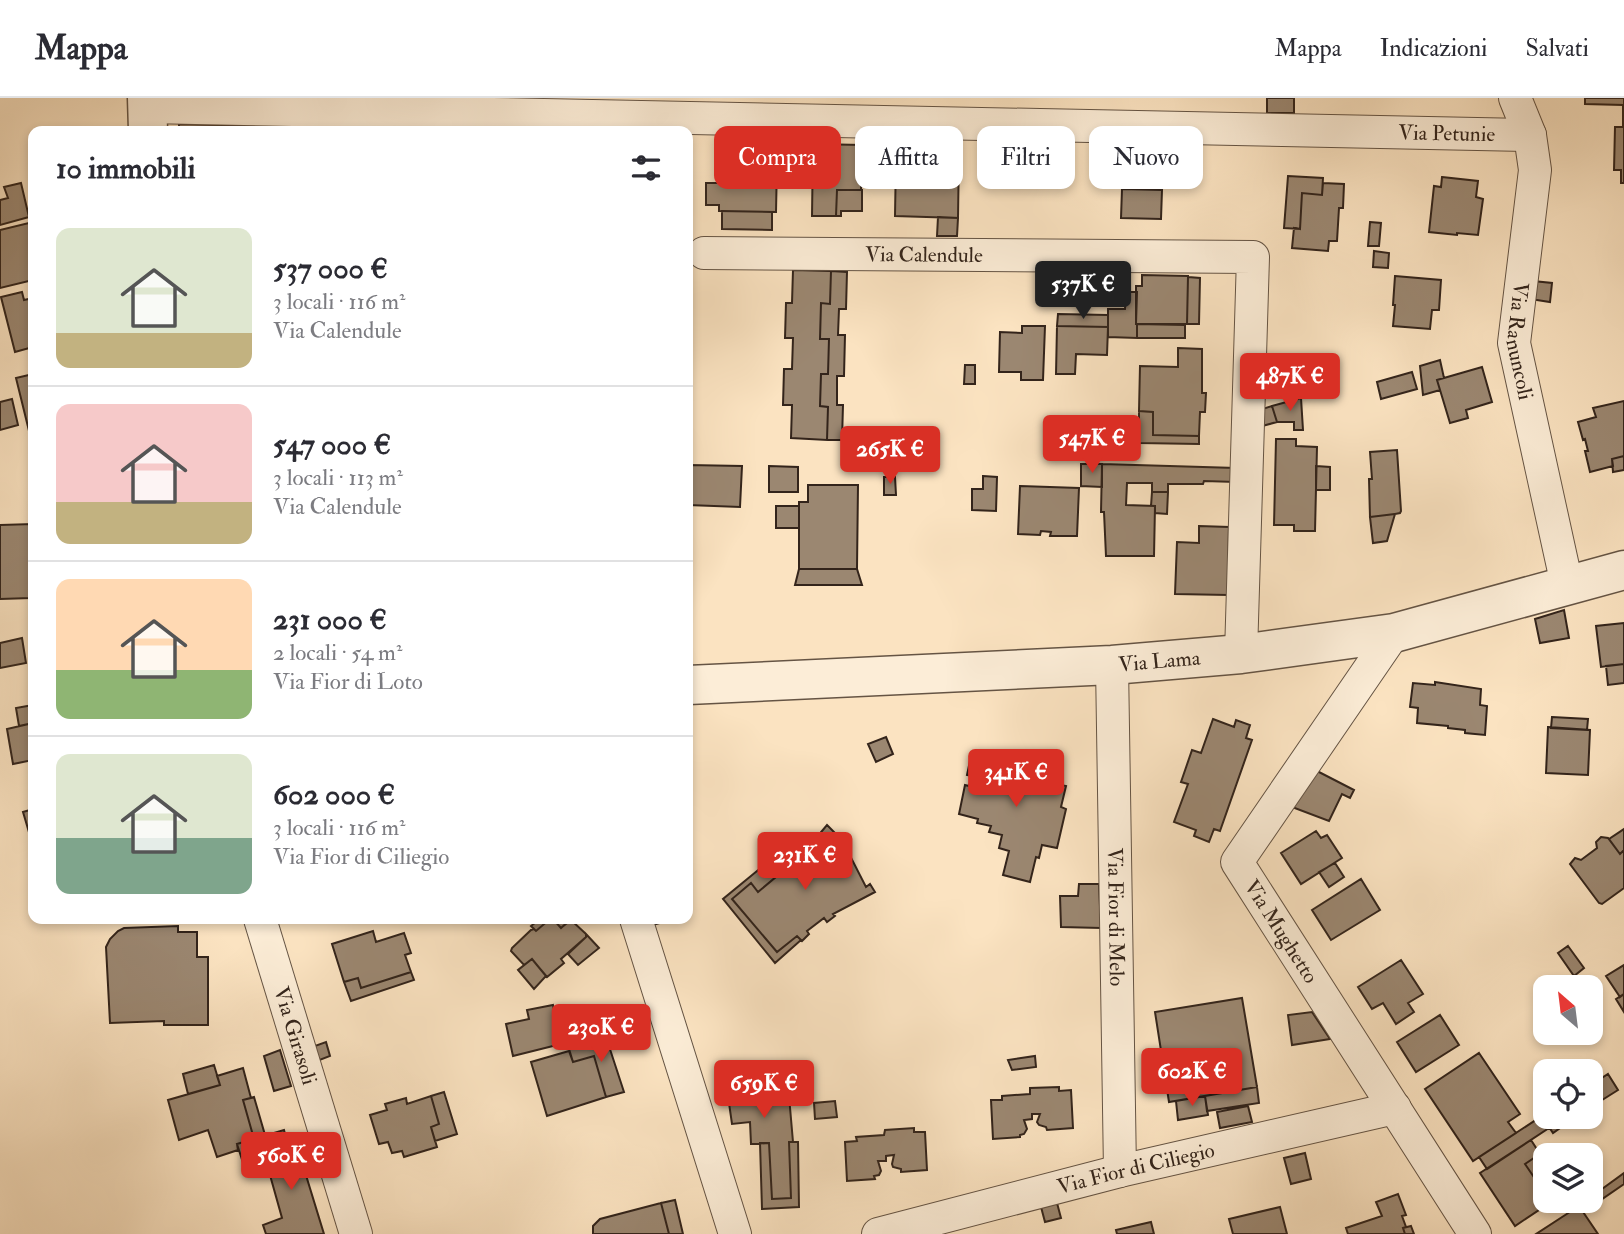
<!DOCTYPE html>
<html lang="it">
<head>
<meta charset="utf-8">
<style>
  body { margin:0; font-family:"IM FELL Double Pica",serif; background:#f2f2f3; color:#2b2b33; height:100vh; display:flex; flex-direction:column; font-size:26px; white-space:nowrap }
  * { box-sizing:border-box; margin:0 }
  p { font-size:23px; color:#7c7c81 }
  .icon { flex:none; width:38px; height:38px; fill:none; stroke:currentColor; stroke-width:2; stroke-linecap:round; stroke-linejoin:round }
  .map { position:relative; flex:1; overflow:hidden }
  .side { position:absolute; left:28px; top:28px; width:665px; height:798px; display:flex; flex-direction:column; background:#fff; border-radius:14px; box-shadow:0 4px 10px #0003 }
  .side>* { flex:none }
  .top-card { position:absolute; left:714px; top:28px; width:665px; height:63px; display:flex; gap:14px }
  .needle { width:46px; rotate:332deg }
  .tools { position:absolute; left:1533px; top:877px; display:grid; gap:14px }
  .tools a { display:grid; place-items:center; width:70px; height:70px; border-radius:14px; background:#fff; box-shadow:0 4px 10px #0003; font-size:35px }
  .price { position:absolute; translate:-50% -60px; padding:0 16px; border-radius:7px; background:#d93025; color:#fff; font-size:23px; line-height:46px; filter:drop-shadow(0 2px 4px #0008) }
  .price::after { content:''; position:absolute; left:50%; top:42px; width:21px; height:16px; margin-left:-10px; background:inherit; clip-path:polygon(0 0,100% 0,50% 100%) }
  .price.current { background:#222; color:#fff }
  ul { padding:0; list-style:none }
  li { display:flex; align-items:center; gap:21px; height:175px; padding:0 28px }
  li+li { border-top:2px solid #e1e1e2 }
  li span { display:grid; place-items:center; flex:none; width:196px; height:140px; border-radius:14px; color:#555 }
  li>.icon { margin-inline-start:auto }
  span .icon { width:84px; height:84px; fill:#fffc; stroke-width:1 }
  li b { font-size:30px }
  h2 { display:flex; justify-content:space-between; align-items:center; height:84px; padding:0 28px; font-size:30px }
  .tag { padding:0 24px; border-radius:14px; background:#fff; box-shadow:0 4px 10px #0003; font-size:24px; line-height:63px }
  .tag.current { background:#d93025; color:#fff }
  header { display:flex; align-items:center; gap:42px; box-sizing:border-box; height:98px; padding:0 35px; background:#fff; border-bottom:2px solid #e1e1e2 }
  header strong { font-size:33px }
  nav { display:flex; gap:38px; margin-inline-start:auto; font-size:24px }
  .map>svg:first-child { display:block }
  .building { fill:#9b8771; stroke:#33241b; stroke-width:2 }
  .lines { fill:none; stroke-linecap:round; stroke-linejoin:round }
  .minor-casing { stroke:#655444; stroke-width:34 }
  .tertiary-casing { stroke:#655444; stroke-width:41 }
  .minor { stroke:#fcedd7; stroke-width:32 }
  .tertiary { stroke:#fcedd7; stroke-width:38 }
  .labels { text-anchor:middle; stroke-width:7; stroke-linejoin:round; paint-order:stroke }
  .street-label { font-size:21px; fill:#33241b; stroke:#fcedd7 }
</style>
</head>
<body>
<header>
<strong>Mappa</strong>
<nav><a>Mappa</a><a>Indicazioni</a><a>Salvati</a></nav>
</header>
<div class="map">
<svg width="1624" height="1136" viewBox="0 0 1624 1136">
  <rect width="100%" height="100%" fill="#fbe3c1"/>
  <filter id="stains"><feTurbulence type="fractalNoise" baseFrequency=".00286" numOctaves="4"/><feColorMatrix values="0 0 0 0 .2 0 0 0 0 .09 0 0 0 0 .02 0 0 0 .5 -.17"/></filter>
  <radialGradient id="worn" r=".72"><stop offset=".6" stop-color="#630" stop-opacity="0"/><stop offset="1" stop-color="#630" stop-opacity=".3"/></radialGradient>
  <!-- building -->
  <path class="building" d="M1267,0H1294V15H1267Z
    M1585,0H1624V85H1621V72H1614L1615,29H1623V7L1585,6Z
    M179,26L272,28V33H179Z
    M724,36L788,37L787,57L723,55Z
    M877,39H899V52L959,53L958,120L895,118L896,60L876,59Z
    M1000,42H1021V60L1004,59V45L1000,46Z
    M813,46L862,47L861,92H837L836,118H812Z
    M719,63L777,64L776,114L719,113V107H706V85H719Z
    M1288,78L1323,80L1322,97L1302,95L1300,131L1284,130Z
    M1442,79L1478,83L1476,99L1483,101L1478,137L1457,135V137L1429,134L1434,88L1441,89Z
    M21,85L29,119L0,127V102L8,100L4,89Z
    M1323,85L1344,86L1343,110H1339L1337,143H1329L1328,153L1292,150L1294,130L1300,131L1302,95L1322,97Z
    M1122,91L1162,92L1161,121L1121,120Z
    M837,92H862V113H841V118H836Z
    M722,113L772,114V132L722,131Z
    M938,119L958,120L957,138H937Z
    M33,124V182L0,190V132Z
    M1370,124L1381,125L1379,148H1368Z
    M1374,153L1389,155L1388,170L1373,169Z
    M793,172L831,173L830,206L821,205L820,241H829L828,276H821L820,308L828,309L827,342L791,340L792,307H783L784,271H792L793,240H785L786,205H792Z
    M831,173L847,174L846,211H839L838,237H845L844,278H837V307H843L842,342H827L828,309L820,308L821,276H828L829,241H820L821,205L830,206Z
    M1142,177L1188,178L1187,226H1136V188H1142Z
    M1395,178L1441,182L1439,212H1432L1430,231L1393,228L1395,207H1393Z
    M1188,179L1200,180L1199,226H1187Z
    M1533,183L1552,185L1550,204L1530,201Z
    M22,194L24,202L33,200V249L15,254L1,199Z
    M1126,194H1137L1136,226H1137V240L1108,239V211H1125Z
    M1058,216L1108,217V229L1057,228Z
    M1137,226L1185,227V240H1137Z
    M1022,228H1045L1043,282H1021V274H999L1000,234L1022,235Z
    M1057,228L1108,229L1107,257L1076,256L1075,276H1056Z
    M1178,250L1202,251V295H1206L1205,314H1200L1199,338L1153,337V314L1139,313L1140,268L1178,269Z
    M1440,262L1444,280L1437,282L1440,292L1423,297L1420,268Z
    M965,267H975V286H964Z
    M1482,269L1492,304L1466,312L1468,320L1450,325L1437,282Z
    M1412,274L1417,291L1381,301L1377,284Z
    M33,276V340L31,341L16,280Z
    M1301,300L1303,332H1294V324H1277L1272,308Z
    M12,301L18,327L0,332V304Z
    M1624,303V358L1612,361L1613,368L1590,374L1585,353H1588L1585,341L1583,342L1578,324L1596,319L1593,310Z
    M1272,308L1277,324L1255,330L1256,313Z
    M1139,313L1153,314V337L1199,338V346L1139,345Z
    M1276,341H1296V348L1317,349L1315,433H1294V427H1274Z
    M1397,352L1401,413L1400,415L1395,416L1370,419L1369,381H1372L1370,354Z
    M1624,358V372L1613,374L1612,361Z
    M1081,366H1102V389L1081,388Z
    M1102,366L1236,370V384L1204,383L1203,386H1168V394H1152V385H1127L1126,407L1155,408L1154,458H1106L1104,414H1101Z
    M688,367L742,368L740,409L688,407Z
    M769,368L798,369V394H769Z
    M1316,368L1330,369V392H1316Z
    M983,378L997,379L996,413L972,412V391H983Z
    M884,379H895L896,397H884Z
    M808,387H858L857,471H799V404H808Z
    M1020,388L1079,390L1077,438H1050L1051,434L1041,433L1040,437L1018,436Z
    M1152,394H1168L1167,416L1155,415V408H1151Z
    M776,408H799V430H776Z
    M1395,416L1387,443L1373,445L1370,419Z
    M33,426V475H30L31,500L0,501V427Z
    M1199,428L1229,429L1228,497L1175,496L1177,444L1199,445Z
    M799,471H857L862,487H795Z
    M1564,512L1569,540L1540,545L1535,521Z
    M1624,525V566L1601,569L1596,528Z
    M22,540L26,565L0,570V545Z
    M1624,566V585L1608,587L1606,568Z
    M1435,584L1481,591L1480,607L1487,608L1485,637L1465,635V632L1448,630V628L1417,625L1418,610L1410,609L1413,585L1435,587Z
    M33,607V625L19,628L16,610Z
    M1552,619L1588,621L1587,632L1551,630Z
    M1213,621L1234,629L1236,622L1250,627L1246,640L1252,642L1220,733L1214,731L1209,744L1194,738L1196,732L1174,724L1188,686L1181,684L1192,652L1201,655Z
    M33,625V662L13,666L7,631Z
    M1548,629L1590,632L1588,677L1546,675Z
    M886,639L893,656L876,664L868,646Z
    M971,658L1018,669L1020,662L1058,671L1055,686L1066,688L1061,709L1066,711L1057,750L1042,747L1039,760L1036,759L1030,784L1003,777L1009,753L999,750L1002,737L989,734L991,728L977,725L978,721L959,716L965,687L969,688L972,678L967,677Z
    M1317,673L1354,692L1350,700L1342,696L1329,723L1292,709Z
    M33,711V740L31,741L23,714Z
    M827,727L842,742L866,789L870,786L875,794L833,816L835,818L827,824L824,820L807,833L809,836L802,843L797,838L777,854L732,801L751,785L758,794L801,758Z
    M1624,731V752L1620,756L1609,741Z
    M1316,733L1321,740L1327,737L1342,760L1301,786L1281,755Z
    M1601,739L1608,740L1620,756L1624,752V790L1602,806L1599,805L1570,766L1575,760L1581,762L1597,750L1596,744Z
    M791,745L801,758L758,794L751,785L732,801L777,854L797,838L801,842L775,865L723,801Z
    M1335,765L1344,779L1329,789L1319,774Z
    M1361,781L1380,812L1331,842L1312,812Z
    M1079,786H1099L1101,830L1061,829L1060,798H1078Z
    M540,821H550L536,833L531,828Z
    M550,821H553L561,830L571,822L586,836V839L561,861L564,865L547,879L532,861L524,867L511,853L512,850L531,832L534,831L536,833Z
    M553,821H571L561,830Z
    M650,821H675L652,827Z
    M178,828V834H197V859H208V927H164V923L110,925L106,849L110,841L118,833L124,830Z
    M373,833L376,844L404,835L411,855L405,857L411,874L361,890L358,880L344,884L332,846Z
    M586,836L599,850L578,867L568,856L586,839Z
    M1568,848L1584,870L1574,878L1558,855Z
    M532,861L546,878L534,891L518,872Z
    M1401,862L1423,896L1408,905L1414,914L1396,926L1383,905L1372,911L1358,889Z
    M1624,867V896L1620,899L1606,878Z
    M411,874L414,882L351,903L344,884L358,880L361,890Z
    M1624,896V914L1616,901Z
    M1242,900L1257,989L1169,1004L1155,914Z
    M553,907L561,946L513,958L506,926L529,921L527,912Z
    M1312,914L1330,941L1292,947L1288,917Z
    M1440,917L1459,947L1416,974L1397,944Z
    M606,939L624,994L606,999L594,958L573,964L569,951Z
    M326,944L330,958L317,963L312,949Z
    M280,952L291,988L274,993L264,958Z
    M569,953L573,964L594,958L606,999L547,1018L531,964Z
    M1479,955L1520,1016L1508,1024L1516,1035L1473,1063L1425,991Z
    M1035,958L1036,969L1012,972L1008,962Z
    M214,967L220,987L188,996L183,976Z
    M243,970L251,1000L243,1002L254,1041L237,1046L238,1052L217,1059L208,1032L179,1042L168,1002L220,987L217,978Z
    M782,974L785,999L789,998L793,1044H789L791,1100L772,1101L769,1045L751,1046L750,1024L732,1026L729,1005L721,1006L719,981Z
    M1608,976L1618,992L1591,1009V987Z
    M1059,989V993L1071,992L1073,1030L1047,1032L1046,1029L1039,1027L1037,1024L1040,1016H1032V1021L1024,1022L1027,1031L1024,1036L1020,1037V1039L993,1041L991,1002H1002V998L1030,996V990Z
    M1257,989L1259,1005L1207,1013L1205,998Z
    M444,994L457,1036L435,1043L431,1029L439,1026L431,998Z
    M431,998L439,1026L431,1029L437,1049L404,1059L402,1053L392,1055L388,1044L379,1046L370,1017L387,1012L385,1006L406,1000L407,1006Z
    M1205,998L1208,1017L1178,1022L1176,1003Z
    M254,999L265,1037L254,1041L243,1002Z
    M835,1003L837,1019L815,1021L814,1005Z
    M1248,1008L1252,1024L1220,1030L1217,1014Z
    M1545,1010V1018H1577L1553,1035L1539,1014Z
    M1542,1018L1549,1030L1487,1071L1479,1059Z
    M914,1030V1034H925L927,1072L901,1074V1071L893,1069L892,1066L894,1057L886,1058V1063H878L881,1073L879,1077L874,1078L875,1081L847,1083L845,1044L857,1043L856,1039L884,1037L885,1032Z
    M284,1032L292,1063L301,1061L324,1136H266L263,1127L282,1120L268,1070L274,1068L264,1038Z
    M254,1041L263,1066L245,1071L237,1046Z
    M1531,1042L1540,1056L1525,1066L1540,1088L1545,1084V1102H1554L1515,1128L1480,1075Z
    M789,1044H798L799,1109L762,1111L760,1045H769L772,1101L791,1100Z
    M1543,1054L1545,1057V1084L1540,1088L1525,1066Z
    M1305,1055L1311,1081L1291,1086L1284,1060Z
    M1624,1075V1086L1592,1108L1588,1102H1591V1099Z
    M1398,1096L1406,1117L1402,1118L1406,1129L1403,1130L1405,1136H1348L1346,1130L1382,1118L1376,1104Z
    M675,1102L683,1136H669L661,1105Z
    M661,1105L669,1136H593V1128L600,1121Z
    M1057,1105L1061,1120L1045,1124L1041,1109Z
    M1579,1108L1598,1136H1536Z
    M1280,1109L1287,1136H1233L1229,1121Z
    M1151,1124L1154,1136H1117L1116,1132Z
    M1411,1128L1414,1136H1405L1403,1130Z"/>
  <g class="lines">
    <!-- minor casing -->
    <g class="minor-casing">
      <g id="minor">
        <path id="s1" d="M1515,0L1530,37L1535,72L1514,245L1567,487"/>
        <path id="s2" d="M147,9L1530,37"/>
        <path id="s3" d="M704,155L1253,159L1241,556"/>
        <path id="s4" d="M1394,535L1237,764L1475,1136"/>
        <path id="s5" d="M1112,567L1120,1073"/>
        <path id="s6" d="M260,821L356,1136"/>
        <path d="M636,821L735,1136"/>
        <path id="s7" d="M878,1136L1120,1073L1395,1010"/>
      </g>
    </g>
    <!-- tertiary casing -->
    <g class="tertiary-casing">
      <g id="tertiary">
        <path d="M147,0L148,33"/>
        <path id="s8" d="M688,587L1112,567L1241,556L1394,535L1624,472"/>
      </g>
    </g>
    <!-- minor -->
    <use href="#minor" class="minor"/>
    <!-- tertiary -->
    <use href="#tertiary" class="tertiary"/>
  </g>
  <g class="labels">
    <!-- street labels -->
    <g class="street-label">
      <text dy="7" stroke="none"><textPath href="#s2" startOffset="1300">Via Petunie</textPath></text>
      <text dy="7" stroke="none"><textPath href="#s3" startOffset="220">Via Calendule</textPath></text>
      <text dy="7" stroke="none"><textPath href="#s1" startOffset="248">Via Ranuncoli</textPath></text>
      <text dy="7" stroke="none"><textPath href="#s8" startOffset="472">Via Lama</textPath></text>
      <text dy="7" stroke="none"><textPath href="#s5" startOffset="252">Via Fior di Melo</textPath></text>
      <text dy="7" stroke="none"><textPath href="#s4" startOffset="360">Via Mughetto</textPath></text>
      <text dy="7" stroke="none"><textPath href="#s6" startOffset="122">Via Girasoli</textPath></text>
      <text dy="7" stroke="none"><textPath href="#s7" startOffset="266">Via Fior di Ciliegio</textPath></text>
    </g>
  </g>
  <rect width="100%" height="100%" filter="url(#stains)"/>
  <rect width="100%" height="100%" fill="url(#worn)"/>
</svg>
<div class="tools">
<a><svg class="needle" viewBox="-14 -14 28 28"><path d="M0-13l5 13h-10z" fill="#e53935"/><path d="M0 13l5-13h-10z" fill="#7c7c81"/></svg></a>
<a><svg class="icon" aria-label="locate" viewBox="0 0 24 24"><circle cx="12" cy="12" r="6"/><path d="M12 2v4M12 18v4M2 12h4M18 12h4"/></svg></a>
<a><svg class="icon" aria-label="layers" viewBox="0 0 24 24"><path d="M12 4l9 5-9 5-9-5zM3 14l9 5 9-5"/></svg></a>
</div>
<b class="price current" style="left:1083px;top:223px">537K €</b>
<b class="price" style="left:1290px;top:315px">487K €</b>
<b class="price" style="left:1092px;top:377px">547K €</b>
<b class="price" style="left:890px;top:388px">265K €</b>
<b class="price" style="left:1016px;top:711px">341K €</b>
<b class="price" style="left:805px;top:794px">231K €</b>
<b class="price" style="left:601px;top:966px">230K €</b>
<b class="price" style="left:1192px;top:1010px">602K €</b>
<b class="price" style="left:764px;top:1022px">659K €</b>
<b class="price" style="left:291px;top:1094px">560K €</b>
<div class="top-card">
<a class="tag current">Compra</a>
<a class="tag">Affitta</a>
<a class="tag">Filtri</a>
<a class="tag">Nuovo</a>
</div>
<section class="side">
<h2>10 immobili<svg class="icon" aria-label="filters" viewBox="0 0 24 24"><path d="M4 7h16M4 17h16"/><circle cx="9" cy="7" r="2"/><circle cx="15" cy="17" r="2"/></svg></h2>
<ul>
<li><span style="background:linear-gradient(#dfe7d0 75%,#c2b280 0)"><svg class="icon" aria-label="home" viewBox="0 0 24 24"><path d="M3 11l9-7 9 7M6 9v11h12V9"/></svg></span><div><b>537 000 €</b><p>3 locali · 116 m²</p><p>Via Calendule</p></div></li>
<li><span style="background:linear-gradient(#f6c9c9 70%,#c2b280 0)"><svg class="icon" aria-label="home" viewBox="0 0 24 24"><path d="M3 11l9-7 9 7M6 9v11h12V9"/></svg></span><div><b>547 000 €</b><p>3 locali · 113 m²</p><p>Via Calendule</p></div></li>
<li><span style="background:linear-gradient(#ffd9b3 65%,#8fb573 0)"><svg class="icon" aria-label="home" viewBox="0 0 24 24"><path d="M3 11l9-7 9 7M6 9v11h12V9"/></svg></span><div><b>231 000 €</b><p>2 locali · 54 m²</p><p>Via Fior di Loto</p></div></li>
<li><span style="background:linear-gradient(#dfe7d0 60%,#7fa58c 0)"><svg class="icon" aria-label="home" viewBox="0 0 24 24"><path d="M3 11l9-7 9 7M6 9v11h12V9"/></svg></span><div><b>602 000 €</b><p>3 locali · 116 m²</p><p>Via Fior di Ciliegio</p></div></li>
</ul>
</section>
</div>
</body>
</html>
